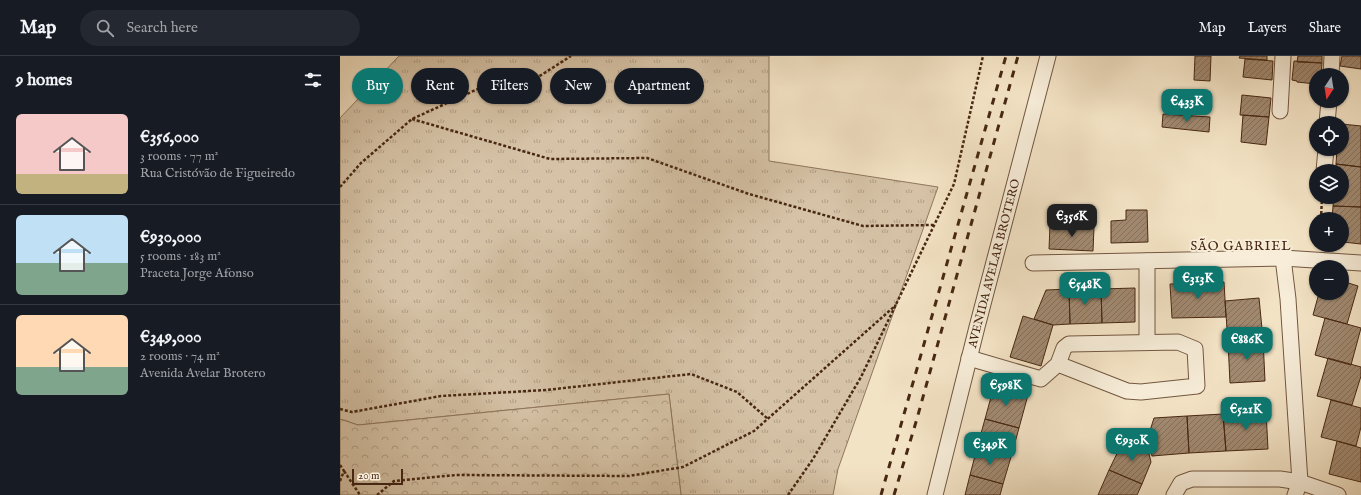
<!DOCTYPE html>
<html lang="en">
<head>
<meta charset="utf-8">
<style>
  body { margin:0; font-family:"IM FELL English",serif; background:#242831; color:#f1f3f6; height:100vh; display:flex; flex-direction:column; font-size:15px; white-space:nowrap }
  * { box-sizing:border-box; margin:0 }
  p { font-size:13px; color:#9ea1a6 }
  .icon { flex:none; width:22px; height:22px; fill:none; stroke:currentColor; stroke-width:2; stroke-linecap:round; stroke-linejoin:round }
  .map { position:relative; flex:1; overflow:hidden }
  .drawer { display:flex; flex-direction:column; background:#171b24; width:340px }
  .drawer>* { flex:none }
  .guide { position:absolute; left:12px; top:12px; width:380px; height:36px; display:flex; gap:8px }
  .needle { width:26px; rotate:192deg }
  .buttons { position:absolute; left:969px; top:12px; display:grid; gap:8px }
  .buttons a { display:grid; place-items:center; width:40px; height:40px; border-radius:50%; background:#171b24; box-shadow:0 1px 3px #0004; font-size:20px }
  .scale { position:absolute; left:12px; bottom:10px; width:51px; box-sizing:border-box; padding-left:4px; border:2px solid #482813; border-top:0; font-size:11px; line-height:14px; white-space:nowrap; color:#482813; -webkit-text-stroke:3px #f7edd9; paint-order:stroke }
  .price { position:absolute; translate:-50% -34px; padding:0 9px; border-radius:8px; background:#0f766e; color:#fff; font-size:13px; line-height:26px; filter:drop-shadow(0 1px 2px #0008) }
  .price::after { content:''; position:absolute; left:50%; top:24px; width:12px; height:9px; margin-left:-6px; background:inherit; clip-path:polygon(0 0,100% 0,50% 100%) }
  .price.selected { background:#222; color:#fff }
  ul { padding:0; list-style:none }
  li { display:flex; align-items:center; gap:12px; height:100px; padding:0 16px }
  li+li { border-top:1px solid #363941 }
  li span { display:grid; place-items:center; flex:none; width:112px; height:80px; border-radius:6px; color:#555 }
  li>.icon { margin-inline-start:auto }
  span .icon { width:48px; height:48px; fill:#fffc; stroke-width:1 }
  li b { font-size:17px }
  h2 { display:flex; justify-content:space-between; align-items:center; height:48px; padding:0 16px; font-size:17px }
  .pill { padding:0 14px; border-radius:18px; background:#171b24; box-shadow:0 1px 3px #0004; font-size:14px; line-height:36px }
  .pill.selected { background:#0f766e; color:#fff }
  header { display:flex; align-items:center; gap:24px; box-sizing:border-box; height:56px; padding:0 20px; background:#171b24; border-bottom:1px solid #363941 }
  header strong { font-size:19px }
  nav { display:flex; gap:22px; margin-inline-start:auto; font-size:14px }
  .search { width:280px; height:36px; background:#242831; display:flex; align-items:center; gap:10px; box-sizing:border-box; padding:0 14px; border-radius:22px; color:#9ea1a6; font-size:15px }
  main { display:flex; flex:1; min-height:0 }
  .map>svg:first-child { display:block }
  .grass { fill:url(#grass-tufts); stroke:#8f765d }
  .forest { fill:url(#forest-crowns); stroke:#8f765d }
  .building { fill:url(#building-hatch); stroke:#482813 }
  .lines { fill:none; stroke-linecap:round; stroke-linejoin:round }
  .minor-casing { stroke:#735740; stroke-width:17 }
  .path { stroke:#482813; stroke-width:2.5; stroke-dasharray:3 2; stroke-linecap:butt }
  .minor { stroke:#f7edd9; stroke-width:15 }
  .rail { stroke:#482813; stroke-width:3; stroke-dasharray:7 7; stroke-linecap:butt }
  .labels { text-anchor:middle; stroke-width:4; stroke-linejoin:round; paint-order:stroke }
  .street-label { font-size:12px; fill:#482813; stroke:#f7edd9 }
  .neighbourhood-label { font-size:13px; letter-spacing:1px; fill:#482813; stroke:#f7edd9 }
</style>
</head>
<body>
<header>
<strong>Map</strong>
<div class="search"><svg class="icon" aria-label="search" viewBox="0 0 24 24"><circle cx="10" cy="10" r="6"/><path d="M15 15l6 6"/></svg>Search here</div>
<nav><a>Map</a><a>Layers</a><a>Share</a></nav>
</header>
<main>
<section class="drawer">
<h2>9 homes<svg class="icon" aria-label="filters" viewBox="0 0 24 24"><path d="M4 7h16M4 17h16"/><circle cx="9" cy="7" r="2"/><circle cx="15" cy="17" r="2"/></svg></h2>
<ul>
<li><span style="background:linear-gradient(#f6c9c9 75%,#c2b280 0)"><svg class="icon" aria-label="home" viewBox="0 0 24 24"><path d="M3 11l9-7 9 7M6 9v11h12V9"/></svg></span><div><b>€356,000</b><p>3 rooms · 77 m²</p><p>Rua Cristóvão de Figueiredo</p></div></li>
<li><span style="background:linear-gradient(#bfe0f5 60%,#7fa58c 0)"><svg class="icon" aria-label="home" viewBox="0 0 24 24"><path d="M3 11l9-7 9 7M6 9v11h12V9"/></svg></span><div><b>€930,000</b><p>5 rooms · 183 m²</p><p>Praceta Jorge Afonso</p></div></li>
<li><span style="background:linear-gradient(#ffd9b3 65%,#7fa58c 0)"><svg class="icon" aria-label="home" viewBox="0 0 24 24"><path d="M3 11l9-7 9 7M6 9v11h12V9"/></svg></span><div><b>€349,000</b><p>2 rooms · 74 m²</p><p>Avenida Avelar Brotero</p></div></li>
</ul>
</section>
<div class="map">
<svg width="1021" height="439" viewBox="0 0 1021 439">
  <defs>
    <pattern id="grass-tufts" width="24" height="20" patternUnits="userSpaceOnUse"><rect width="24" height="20" fill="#d6c3a7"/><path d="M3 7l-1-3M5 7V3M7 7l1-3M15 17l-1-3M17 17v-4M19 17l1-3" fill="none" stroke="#b09e87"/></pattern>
    <pattern id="forest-crowns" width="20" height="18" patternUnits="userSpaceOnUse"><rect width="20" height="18" fill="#d6c3a7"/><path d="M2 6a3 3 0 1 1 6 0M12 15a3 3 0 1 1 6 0" fill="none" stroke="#b09e87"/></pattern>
    <pattern id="building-hatch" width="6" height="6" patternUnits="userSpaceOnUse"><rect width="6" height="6" fill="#a18970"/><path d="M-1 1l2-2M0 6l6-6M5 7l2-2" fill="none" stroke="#85705b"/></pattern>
  </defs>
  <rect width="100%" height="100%" fill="#f3e3c5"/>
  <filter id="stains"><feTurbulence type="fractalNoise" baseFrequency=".005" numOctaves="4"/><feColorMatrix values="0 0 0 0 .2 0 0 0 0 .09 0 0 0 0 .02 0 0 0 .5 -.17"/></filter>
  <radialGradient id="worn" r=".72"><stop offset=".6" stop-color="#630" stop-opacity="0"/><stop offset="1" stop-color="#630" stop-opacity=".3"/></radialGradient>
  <!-- grass -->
  <path class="grass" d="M59,0H429V105L598,131L498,413L493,439H341L329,338L18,369L0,363V62Z"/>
  <!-- forest -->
  <path class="forest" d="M329,338L341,439H0V363L18,369Z"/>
  <!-- building -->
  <path class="building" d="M855,0H871L870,25L854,24Z
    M900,0H927V4L899,2Z
    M958,0H982V7L957,6Z
    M1002,0H1021V13L1000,10Z
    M905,3L933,5L932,24L903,21Z
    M954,5L982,7L981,19H976V28L957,26V25L952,24Z
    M902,39L931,42L929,61L900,59Z
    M823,58L870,61L869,76L822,71Z
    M903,59L929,61L926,89L901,86Z
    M1002,68L1021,70V111L996,108L997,93H1002Z
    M996,108L1021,111V151L993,150L994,141H1002V115H996Z
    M993,150L1021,151V188L1003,186L1002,163H992Z
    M786,154H807L808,186L771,187V165L786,164Z
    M710,169L754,171L753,195L709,193Z
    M1002,225L1018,230L1007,268L973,259L979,237H1002Z
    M884,226L886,261L832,262L830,228Z
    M795,232V266L762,267L761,233Z
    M729,233H761L762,267L730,268Z
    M729,233L730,268L713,269L694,263L706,234Z
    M919,242L923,283L888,286L885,245Z
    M683,260L713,269L701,310L670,301Z
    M985,262L1021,272L1011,309L975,299Z
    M923,283L925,325L890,327L888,286Z
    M988,302L1021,311V320L1012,349L977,340Z
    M654,330L688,339L679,372L645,363Z
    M991,344L1021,352V371L1016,390L981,381Z
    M926,355L928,393L886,395L883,358Z
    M883,358L886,395L849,397L847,360Z
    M847,360L849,397L812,400L808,381L814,362Z
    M645,363L679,372L671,401L637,392Z
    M784,383L808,394L811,406L802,428L769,414Z
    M997,385L1021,392V426L989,418Z
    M637,392L671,401L663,428L630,419Z
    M769,414L802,428L797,439H758Z
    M630,419L663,428L660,439H625Z"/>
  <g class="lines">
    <!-- minor casing -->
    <g class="minor-casing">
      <g id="minor">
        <path d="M991,19L992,0"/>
        <path d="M940,55L943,0"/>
        <path d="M987,67L989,45"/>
        <path d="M984,115L986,93"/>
        <path d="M943,202L1021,207"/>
        <path d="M807,205V286"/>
        <path d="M693,207L943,202L948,243L960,426L955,439"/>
        <path d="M629,302L701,323L718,308L724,292L729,288L838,286L855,293L857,330L801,336L787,335L718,308"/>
        <path id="s1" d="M595,439L637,271L708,0"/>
        <path d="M834,439L841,427L852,423H940L960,426L998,439"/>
      </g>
    </g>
    <!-- path -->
    <path class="path" d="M72,63L210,103L307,102L409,138L523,170L594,169
      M0,131L21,107L72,63L140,32L195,23L231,0
      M981,163L982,141
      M0,353L12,356L101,340L206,334L351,318L397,336L428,363
      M0,409L4,415L0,425
      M4,415L20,439
      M37,439L54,425L116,419L289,420L343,411L414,375L556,249
      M448,439L473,403L521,321L614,128L643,0"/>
    <!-- minor -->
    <use href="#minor" class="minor"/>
    <!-- rail -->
    <path class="rail" d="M541,439L666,0
      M554,439L576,366L678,0"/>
  </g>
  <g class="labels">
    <!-- street labels -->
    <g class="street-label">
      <text dy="4" stroke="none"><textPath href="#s1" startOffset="239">AVENIDA AVELAR BROTERO</textPath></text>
    </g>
    <!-- neighbourhood labels -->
    <g class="neighbourhood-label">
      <text x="901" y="194">SÃO GABRIEL</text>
    </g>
  </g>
  <rect width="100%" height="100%" filter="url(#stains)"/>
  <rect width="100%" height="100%" fill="url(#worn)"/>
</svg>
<div class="buttons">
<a><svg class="needle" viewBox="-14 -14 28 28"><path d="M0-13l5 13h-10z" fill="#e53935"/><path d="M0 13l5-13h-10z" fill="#9ea1a6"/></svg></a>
<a><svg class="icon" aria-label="locate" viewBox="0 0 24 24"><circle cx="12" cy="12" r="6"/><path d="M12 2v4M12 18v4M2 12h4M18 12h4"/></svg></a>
<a><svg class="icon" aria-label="layers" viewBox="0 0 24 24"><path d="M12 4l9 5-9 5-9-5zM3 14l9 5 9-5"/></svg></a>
<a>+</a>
<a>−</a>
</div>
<div class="scale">20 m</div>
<b class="price" style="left:847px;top:67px">€433K</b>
<b class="price selected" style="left:732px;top:182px">€356K</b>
<b class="price" style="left:858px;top:244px">€313K</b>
<b class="price" style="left:745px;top:250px">€548K</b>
<b class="price" style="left:907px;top:305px">€886K</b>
<b class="price" style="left:666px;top:351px">€598K</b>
<b class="price" style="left:906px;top:375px">€521K</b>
<b class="price" style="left:792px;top:406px">€930K</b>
<b class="price" style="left:650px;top:410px">€349K</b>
<div class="guide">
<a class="pill selected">Buy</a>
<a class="pill">Rent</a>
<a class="pill">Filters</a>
<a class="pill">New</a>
<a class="pill">Apartment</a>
</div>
</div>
</main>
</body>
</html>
